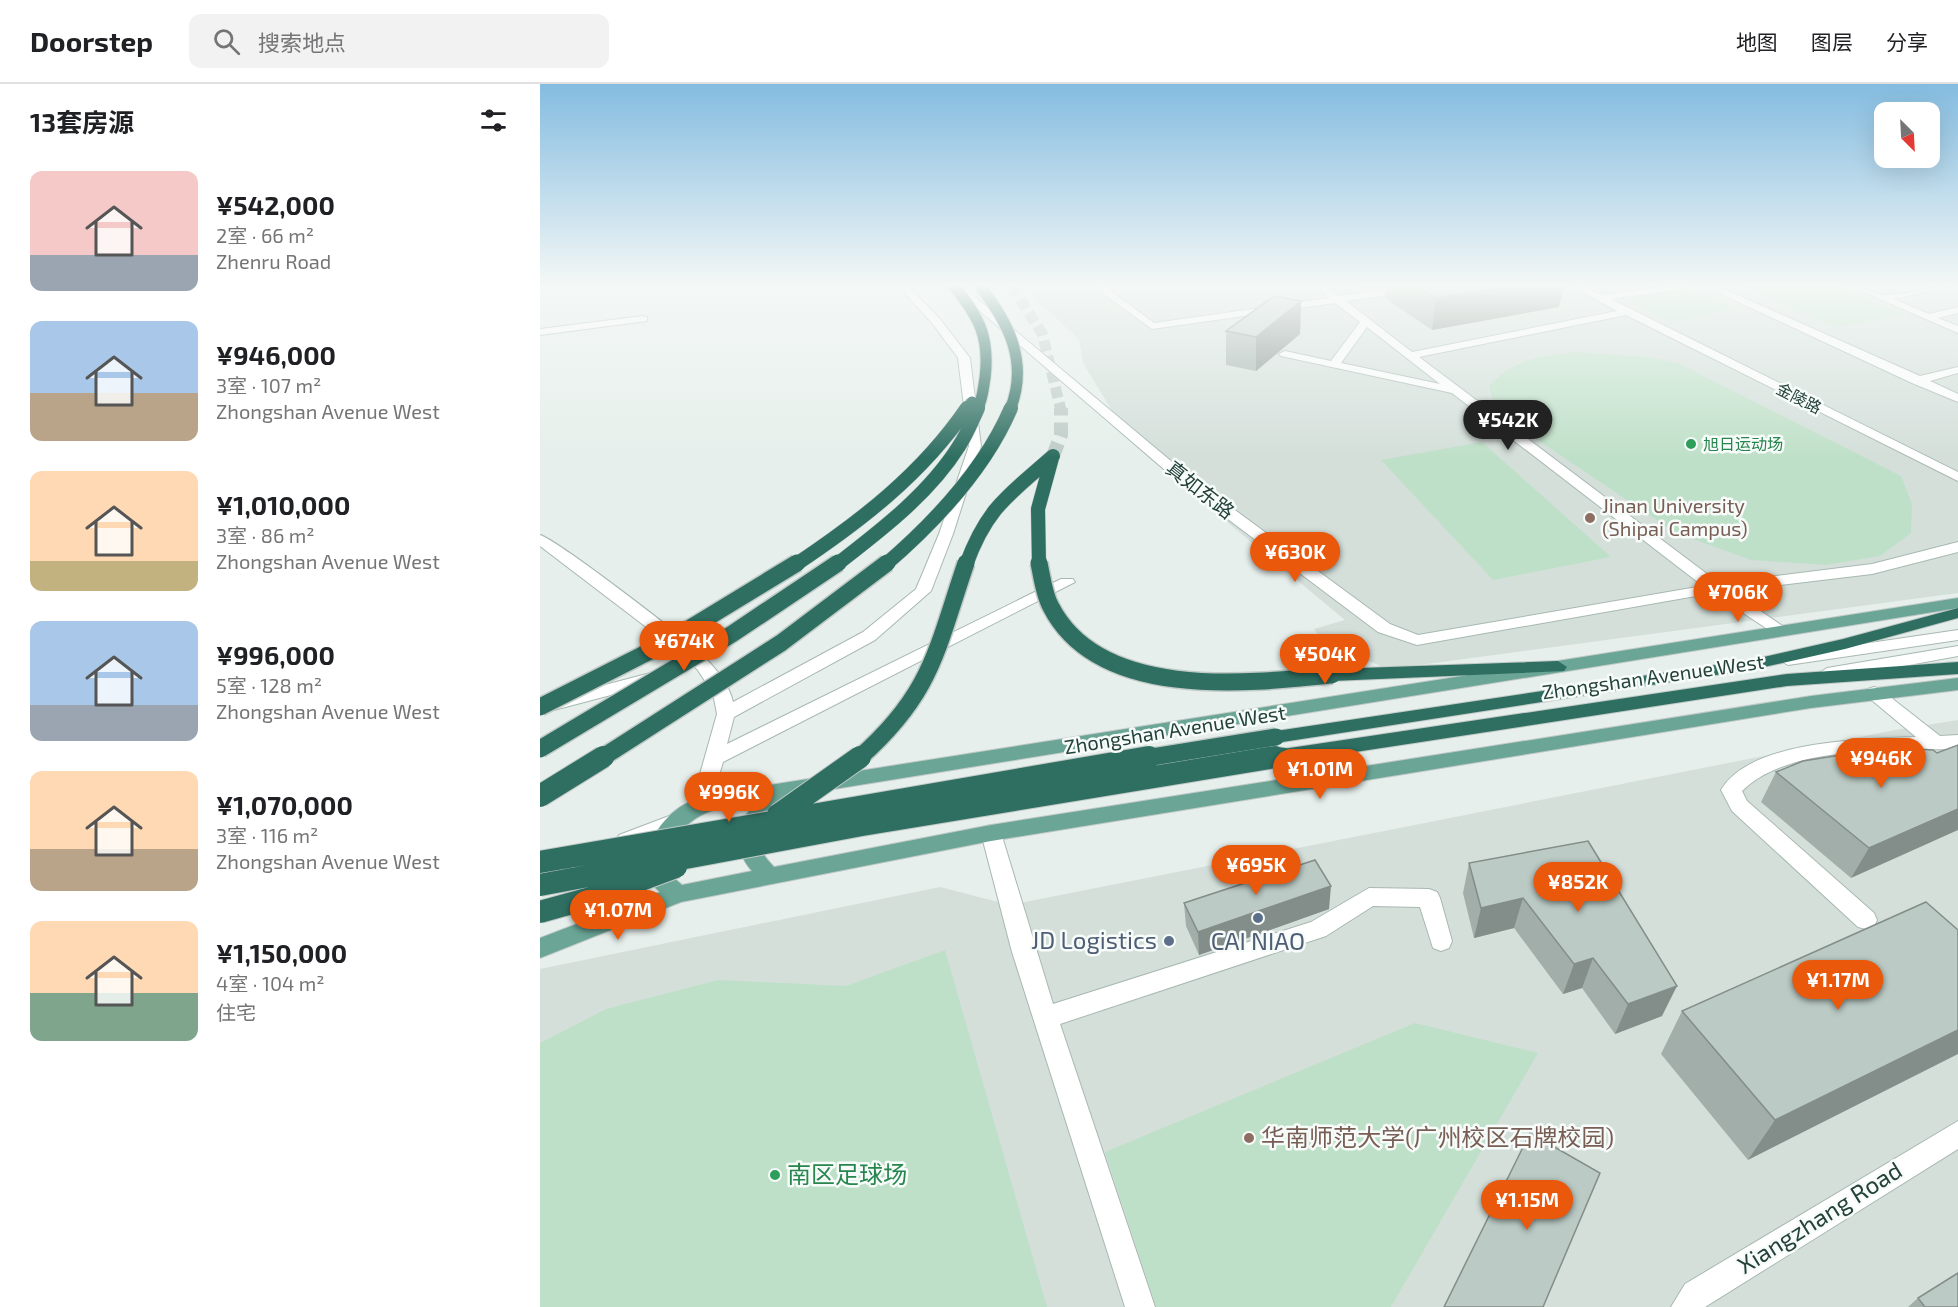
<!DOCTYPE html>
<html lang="zh">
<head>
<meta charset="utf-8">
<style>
  body { margin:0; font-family:"Exo 2","Noto Sans SC",sans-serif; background:#f2f2f2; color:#202124; height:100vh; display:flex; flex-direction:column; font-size:22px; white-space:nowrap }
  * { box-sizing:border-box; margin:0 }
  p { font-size:20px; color:#757577 }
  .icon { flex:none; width:33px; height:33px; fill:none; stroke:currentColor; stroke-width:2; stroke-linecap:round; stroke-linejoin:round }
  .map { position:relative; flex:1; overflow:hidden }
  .side { display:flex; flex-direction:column; background:#fff; width:540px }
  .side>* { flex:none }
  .needle { width:39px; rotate:156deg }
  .tools { position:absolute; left:1334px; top:18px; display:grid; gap:12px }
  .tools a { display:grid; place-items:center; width:66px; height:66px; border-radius:12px; background:#fff; box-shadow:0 6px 24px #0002; font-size:30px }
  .price { position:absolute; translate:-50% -51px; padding:0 14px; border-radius:21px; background:#ea580c; color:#fff; font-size:20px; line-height:39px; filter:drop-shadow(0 2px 3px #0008) }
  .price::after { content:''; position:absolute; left:50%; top:36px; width:18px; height:14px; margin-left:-9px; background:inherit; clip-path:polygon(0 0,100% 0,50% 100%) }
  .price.selected { background:#222; color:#fff }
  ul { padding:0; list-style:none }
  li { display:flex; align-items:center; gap:18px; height:150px; padding:0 30px }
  li span { display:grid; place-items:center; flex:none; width:168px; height:120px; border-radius:12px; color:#555 }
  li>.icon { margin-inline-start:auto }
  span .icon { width:72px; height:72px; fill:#fffc; stroke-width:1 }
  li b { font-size:26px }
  h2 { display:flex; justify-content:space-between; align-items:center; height:72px; padding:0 30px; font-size:26px }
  header { display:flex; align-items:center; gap:36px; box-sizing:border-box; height:84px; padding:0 30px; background:#fff; border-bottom:2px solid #e0e0e0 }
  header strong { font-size:28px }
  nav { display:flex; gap:33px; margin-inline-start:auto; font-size:21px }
  .search { width:420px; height:54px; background:#f2f2f2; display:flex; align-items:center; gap:15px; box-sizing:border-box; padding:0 21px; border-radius:12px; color:#757577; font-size:22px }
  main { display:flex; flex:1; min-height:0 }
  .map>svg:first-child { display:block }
  .built { fill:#d4dfda }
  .green { fill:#bfe0c8 }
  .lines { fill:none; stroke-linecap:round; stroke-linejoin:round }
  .highway-tunnel-far1 { stroke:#bfccc8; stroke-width:11; stroke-dasharray:11 5; stroke-linecap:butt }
  .highway-tunnel { stroke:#bfccc8; stroke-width:14; stroke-dasharray:14 7; stroke-linecap:butt }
  .minor-casing { stroke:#a8b8b2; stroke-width:2 }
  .major-casing { stroke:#c2cac8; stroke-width:2 }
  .highway-casing { stroke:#c2cac8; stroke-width:2 }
  .minor { fill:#fff; fill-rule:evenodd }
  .major { fill:#6aa596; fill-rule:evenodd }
  .highway { fill:#2f6f62; fill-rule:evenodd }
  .highway-bridge-far3-casing { stroke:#c2cac8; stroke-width:13; stroke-linecap:butt }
  .highway-bridge-far2-casing { stroke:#c2cac8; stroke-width:15; stroke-linecap:butt }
  .highway-bridge-far1-casing { stroke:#c2cac8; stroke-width:20; stroke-linecap:butt }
  .highway-bridge-casing { stroke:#c2cac8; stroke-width:24; stroke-linecap:butt }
  .highway-bridge-far3 { stroke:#2f6f62; stroke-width:11 }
  .highway-bridge-far2 { stroke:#2f6f62; stroke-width:14 }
  .highway-bridge-far1 { stroke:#2f6f62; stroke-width:17 }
  .highway-bridge { stroke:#2f6f62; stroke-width:22 }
  .wall { fill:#a1aea9 }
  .shaded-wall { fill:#838d89 }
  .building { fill:#bbcac4; stroke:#838d89; stroke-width:1.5 }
  .leisure-dot { fill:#2e9e5b; stroke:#f7fbf9; stroke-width:2 }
  .education-dot { fill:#8d6e63; stroke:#f7fbf9; stroke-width:2 }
  .service-dot { fill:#5c6f8a; stroke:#f7fbf9; stroke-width:2 }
  .labels { text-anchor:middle; stroke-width:5; stroke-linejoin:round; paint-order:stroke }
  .far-street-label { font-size:16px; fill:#24423a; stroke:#f7fbf9 }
  .far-leisure-label { font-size:16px; fill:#27864d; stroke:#f7fbf9; text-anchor:start }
  .street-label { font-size:20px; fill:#24423a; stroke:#f7fbf9 }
  .education-label { font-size:20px; fill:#785e54; stroke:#f7fbf9; text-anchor:start }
  .near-service-label { font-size:24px; fill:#4e5e75; stroke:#f7fbf9; text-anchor:end }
  .near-education-label { font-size:24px; fill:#785e54; stroke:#f7fbf9; text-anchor:start }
  .near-leisure-label { font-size:24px; fill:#27864d; stroke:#f7fbf9; text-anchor:start }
  .near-street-label { font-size:24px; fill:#24423a; stroke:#f7fbf9 }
</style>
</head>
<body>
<header>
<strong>Doorstep</strong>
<div class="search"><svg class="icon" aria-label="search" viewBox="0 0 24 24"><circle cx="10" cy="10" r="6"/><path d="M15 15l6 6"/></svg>搜索地点</div>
<nav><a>地图</a><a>图层</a><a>分享</a></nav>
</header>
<main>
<section class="side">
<h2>13套房源<svg class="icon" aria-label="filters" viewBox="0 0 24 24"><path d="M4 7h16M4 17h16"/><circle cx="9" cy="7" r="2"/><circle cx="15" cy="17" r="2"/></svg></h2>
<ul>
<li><span style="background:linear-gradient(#f6c9c9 70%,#9aa5b1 0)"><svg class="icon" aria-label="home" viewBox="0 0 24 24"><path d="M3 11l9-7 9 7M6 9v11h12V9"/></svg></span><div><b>¥542,000</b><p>2室 · 66 m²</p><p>Zhenru Road</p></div></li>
<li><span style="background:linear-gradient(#a9c7e8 60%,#b9a48a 0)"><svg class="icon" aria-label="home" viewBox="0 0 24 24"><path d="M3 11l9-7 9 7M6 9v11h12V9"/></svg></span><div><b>¥946,000</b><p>3室 · 107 m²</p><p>Zhongshan Avenue West</p></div></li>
<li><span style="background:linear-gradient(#ffd9b3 75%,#c2b280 0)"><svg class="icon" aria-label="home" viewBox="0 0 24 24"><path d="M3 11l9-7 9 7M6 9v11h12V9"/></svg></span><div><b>¥1,010,000</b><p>3室 · 86 m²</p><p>Zhongshan Avenue West</p></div></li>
<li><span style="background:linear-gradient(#a9c7e8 70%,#9aa5b1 0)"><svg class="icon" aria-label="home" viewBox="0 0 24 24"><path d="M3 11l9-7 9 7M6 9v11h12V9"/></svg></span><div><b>¥996,000</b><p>5室 · 128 m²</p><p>Zhongshan Avenue West</p></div></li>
<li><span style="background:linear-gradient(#ffd9b3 65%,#b9a48a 0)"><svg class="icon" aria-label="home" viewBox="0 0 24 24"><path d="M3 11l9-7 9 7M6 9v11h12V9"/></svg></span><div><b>¥1,070,000</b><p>3室 · 116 m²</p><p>Zhongshan Avenue West</p></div></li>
<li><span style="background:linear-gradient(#ffd9b3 60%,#7fa58c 0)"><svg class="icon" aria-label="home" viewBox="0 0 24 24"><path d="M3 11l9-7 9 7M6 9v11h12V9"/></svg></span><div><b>¥1,150,000</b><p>4室 · 104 m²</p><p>住宅</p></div></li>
</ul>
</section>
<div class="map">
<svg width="1418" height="1223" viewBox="0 0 1418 1223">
  <rect width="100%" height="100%" fill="#e6efeb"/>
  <!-- built -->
  <path class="built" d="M480,202H1418V509L849,585L784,560L774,545L805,536L591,358L543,279L539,255Z
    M1418,636V1223H0V885L400,803L470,821L1355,646Z"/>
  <!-- green -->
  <path class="green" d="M1200,202H1294L1363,230L1297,244Z
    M1146,204L1193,224L1130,238L1085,216Z
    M1036,268L1108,273L1138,279L1361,392L1372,420L1371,449L1340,472L1286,481L1211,476L1136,449L956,328L949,302C975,274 1000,272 1036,268Z
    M942,358L1071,473L953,496L841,376Z
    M405,866L507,1223H0V959L66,925L178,896L306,902Z
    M875,939L998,969L851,1223H616L565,1068Z"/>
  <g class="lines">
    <!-- highway-tunnel-far1 -->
    <path class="highway-tunnel-far1" d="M471,202L502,249L521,326"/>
    <!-- highway-tunnel -->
    <path class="highway-tunnel" d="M513,372L521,351V324"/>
    <!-- minor casing -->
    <g class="minor-casing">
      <path id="minor" d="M358,202H368L400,235L430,274L441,362L413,450L391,507L335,556L194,633L187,660L521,495H533L535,498L183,678L168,727L161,729L154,727L151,722L177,630L173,609L157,585L118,552L0,462V451C16,455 157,562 170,579C180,590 190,604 193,618L323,548L376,505L399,450L429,362L418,274L392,239Z
        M411,202H422L650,393L850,540L878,551L1163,502L912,309L741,272L739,270L745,267L791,277L820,238L795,219L612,245L553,202H564L614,239L789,214L775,202H786L799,212L871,202H895L890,205L806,217L872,268L1077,227L1031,202H1043L1061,211L1126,202H1150L1145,205L1071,215L1418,388V397L1086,231L879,273L1179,499L1332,480L1418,458V468L1332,490L1191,507L1244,543L1246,547L1244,551L1238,552L1173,509L877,561L838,548L640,399ZM827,243L900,300L801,279Z
        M1164,202H1177L1380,292L1418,283V289L1390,297L1418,310V318L1372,299Z
        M1310,202C1325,201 1334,211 1346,211C1368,211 1389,202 1412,202L1354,215L1389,230L1418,223V229L1398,234L1418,242V249Z
        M103,232L107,233V237L0,251V245Z
        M1418,546V556L1248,581L1239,576L1248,571Z
        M1418,562V572L1287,596L1278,590L1287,584Z
        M118,587L124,589L127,593L124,597L14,626L5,620L8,616Z
        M1334,603L1340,605L1400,652L1418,651V665C1357,666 1247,661 1202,707L1207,717L1334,829L1337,836L1334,843L1326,845L1318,843L1192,727L1181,706C1210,656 1325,655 1376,653L1328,613L1325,609L1328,605Z
        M137,729L144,732L147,737L144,742L86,765L79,763L76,757L79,751Z
        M451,741L458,743L461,749L513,920L771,838L829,804L889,805L897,808L900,814L912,857L909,864L901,867L893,864L880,823L833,822L786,852L520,940L615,1223H585L472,868L441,749L444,743Z
        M1418,1037V1065L1165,1223H1131L1145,1200Z"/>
    </g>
    <!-- major casing -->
    <g class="major-casing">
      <path id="major" d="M1418,514V524L257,711C227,731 200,749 234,783L451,741L1271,612L1418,594V606L1271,624L451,757L141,818L0,874V854L120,808C89,784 114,741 140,723C151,716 166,712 179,709ZM219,717C195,737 191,763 212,787L142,801L127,788C124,777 128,767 134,757C154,725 185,722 219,717Z"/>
    </g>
    <!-- highway casing -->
    <g class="highway-casing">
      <path id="highway" d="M1418,524V534L1305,565L1215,585L736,659L729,658L727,653L729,648L736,647L1215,575L1303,555Z
        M1018,577L1027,583L1024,587L792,597L783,591L792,585Z
        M1418,578V590L1247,602L743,679L736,677L733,672L736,667L743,665L1247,590Z"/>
    </g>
    <!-- minor -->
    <use href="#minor" class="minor"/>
    <!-- major -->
    <use href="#major" class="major"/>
    <!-- highway -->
    <use href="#highway" class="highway"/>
    <!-- highway-bridge-far3 casing -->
    <g class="highway-bridge-far3-casing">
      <path id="highway-bridge-far3" d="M414,202C439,233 450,253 445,294C443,305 443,315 437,326
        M440,202C469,239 489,279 470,326
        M426,326L432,318"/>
    </g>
    <!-- highway-bridge-far2 casing -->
    <g class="highway-bridge-far2-casing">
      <path id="highway-bridge-far2" d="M255,481C321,437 382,390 427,324
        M296,481C340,447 389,410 419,362C427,350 432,337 438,324
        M345,481C395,438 445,385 471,324
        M426,481C447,423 469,411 513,372
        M499,481L498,425L512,374"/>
    </g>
    <!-- highway-bridge-far1 casing -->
    <g class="highway-bridge-far1-casing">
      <path id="highway-bridge-far1" d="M499,479C502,493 504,511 511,523C559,616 706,600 792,591
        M0,623L124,560L257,479
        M0,665L192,550L298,479
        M60,675L241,559L347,479
        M318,675C392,610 396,567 426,479
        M600,675L736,653
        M725,675L743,672"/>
    </g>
    <!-- highway-bridge casing -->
    <g class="highway-bridge-casing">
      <path id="highway-bridge" d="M0,712L63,673
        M238,731L320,673
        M0,778L609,673
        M0,801L322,741L735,673
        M0,828L61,811L136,783"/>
    </g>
    <!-- highway-bridge-far3 -->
    <use href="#highway-bridge-far3" class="highway-bridge-far3"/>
    <!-- highway-bridge-far2 -->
    <use href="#highway-bridge-far2" class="highway-bridge-far2"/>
    <!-- highway-bridge-far1 -->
    <use href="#highway-bridge-far1" class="highway-bridge-far1"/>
    <!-- highway-bridge -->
    <use href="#highway-bridge" class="highway-bridge"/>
  </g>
  <!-- wall -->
  <path class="wall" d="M821,202H1024L1019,223L892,246L845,214L846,203L827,205Z
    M761,217L760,250L716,287L686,281V247Z
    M1397,669L1311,794L1221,718L1236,688Z
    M1048,757L1122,932L1075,950L1042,904L1023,910L974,844L934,854L923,809L929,779Z
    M644,819L789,825L659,871L646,842Z
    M1418,846L1208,1076L1121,970L1142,927Z
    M1378,1214L1418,1223H1368Z"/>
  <!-- shaded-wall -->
  <path class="shaded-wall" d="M827,202H846V203L827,205Z
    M970,202H1024L1019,223L892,246L896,214Z
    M761,217L760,250L716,287V253Z
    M1418,725V746L1311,794L1329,764Z
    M791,802L789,825L659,871L658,848Z
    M983,814L974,844L934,854L941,824Z
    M1053,874L1042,904L1023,910L1034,880Z
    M1137,902L1122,932L1075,950L1088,920Z
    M1418,946V970L1208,1076L1235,1036Z"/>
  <!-- building -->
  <path class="building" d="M877,202H970L896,214Z
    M734,212L761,217L716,253L686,247Z
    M1418,661V725L1329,764L1236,688L1263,677L1333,666L1363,664L1393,666L1397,669Z
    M1048,757L1137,902L1088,920L1053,874L1034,880L983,814L941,824L929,779Z
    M775,776L791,802L658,848L644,819Z
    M1386,818L1418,846V946L1235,1036L1142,927Z
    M990,1049L1060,1089L1003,1223H904Z
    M1418,1189V1223H1385L1378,1214Z"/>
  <!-- sky -->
  <linearGradient id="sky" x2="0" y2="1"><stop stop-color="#84bce0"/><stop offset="0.54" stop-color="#f4f8f6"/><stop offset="1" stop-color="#f4f8f6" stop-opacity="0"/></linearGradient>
  <rect width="1418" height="373" fill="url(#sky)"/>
  <!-- markers -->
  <g class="leisure-dot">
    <circle cx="1151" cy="360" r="6"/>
    <circle cx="235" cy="1091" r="6"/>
  </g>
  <g class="education-dot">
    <circle cx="1050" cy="434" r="6"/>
    <circle cx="709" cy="1054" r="6"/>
  </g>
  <g class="service-dot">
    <circle cx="718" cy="834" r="6"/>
    <circle cx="629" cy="857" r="6"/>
  </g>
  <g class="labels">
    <!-- far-street labels -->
    <g class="far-street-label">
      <text transform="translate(1259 314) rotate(27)" y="6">金陵路</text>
    </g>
    <!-- far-leisure labels -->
    <g class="far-leisure-label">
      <text x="1163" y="366">旭日运动场</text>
    </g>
    <!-- street labels -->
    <g class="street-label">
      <text transform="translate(660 406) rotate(38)" y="7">真如东路</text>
      <text transform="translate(1113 593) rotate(-8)" y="7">Zhongshan Avenue West</text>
      <text transform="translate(635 646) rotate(-9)" y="7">Zhongshan Avenue West</text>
    </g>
    <!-- education labels -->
    <g class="education-label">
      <text x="1062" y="429">Jinan University<tspan x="1062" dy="23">(Shipai Campus)</tspan></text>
    </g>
    <!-- near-service labels -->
    <g class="near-service-label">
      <text x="617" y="865">JD Logistics</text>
      <text x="718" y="866" text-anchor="middle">CAI NIAO</text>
    </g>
    <!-- near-education labels -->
    <g class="near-education-label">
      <text x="721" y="1062">华南师范大学(广州校区石牌校园)</text>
    </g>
    <!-- near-leisure labels -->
    <g class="near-leisure-label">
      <text x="247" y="1099">南区足球场</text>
    </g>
    <!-- near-street labels -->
    <g class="near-street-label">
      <text transform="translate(1280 1134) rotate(-32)" y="8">Xiangzhang Road</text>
    </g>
  </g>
</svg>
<div class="tools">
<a><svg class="needle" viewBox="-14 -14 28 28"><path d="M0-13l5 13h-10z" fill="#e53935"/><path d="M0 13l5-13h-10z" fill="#757577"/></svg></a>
</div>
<b class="price selected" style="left:968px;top:367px">¥542K</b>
<b class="price" style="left:755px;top:499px">¥630K</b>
<b class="price" style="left:1198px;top:539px">¥706K</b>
<b class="price" style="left:144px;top:588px">¥674K</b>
<b class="price" style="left:785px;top:601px">¥504K</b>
<b class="price" style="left:1341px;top:705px">¥946K</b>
<b class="price" style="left:780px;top:716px">¥1.01M</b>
<b class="price" style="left:189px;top:739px">¥996K</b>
<b class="price" style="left:716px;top:812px">¥695K</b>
<b class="price" style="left:1038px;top:829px">¥852K</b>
<b class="price" style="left:78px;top:857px">¥1.07M</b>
<b class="price" style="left:1298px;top:927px">¥1.17M</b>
<b class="price" style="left:987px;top:1147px">¥1.15M</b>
</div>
</main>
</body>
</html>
